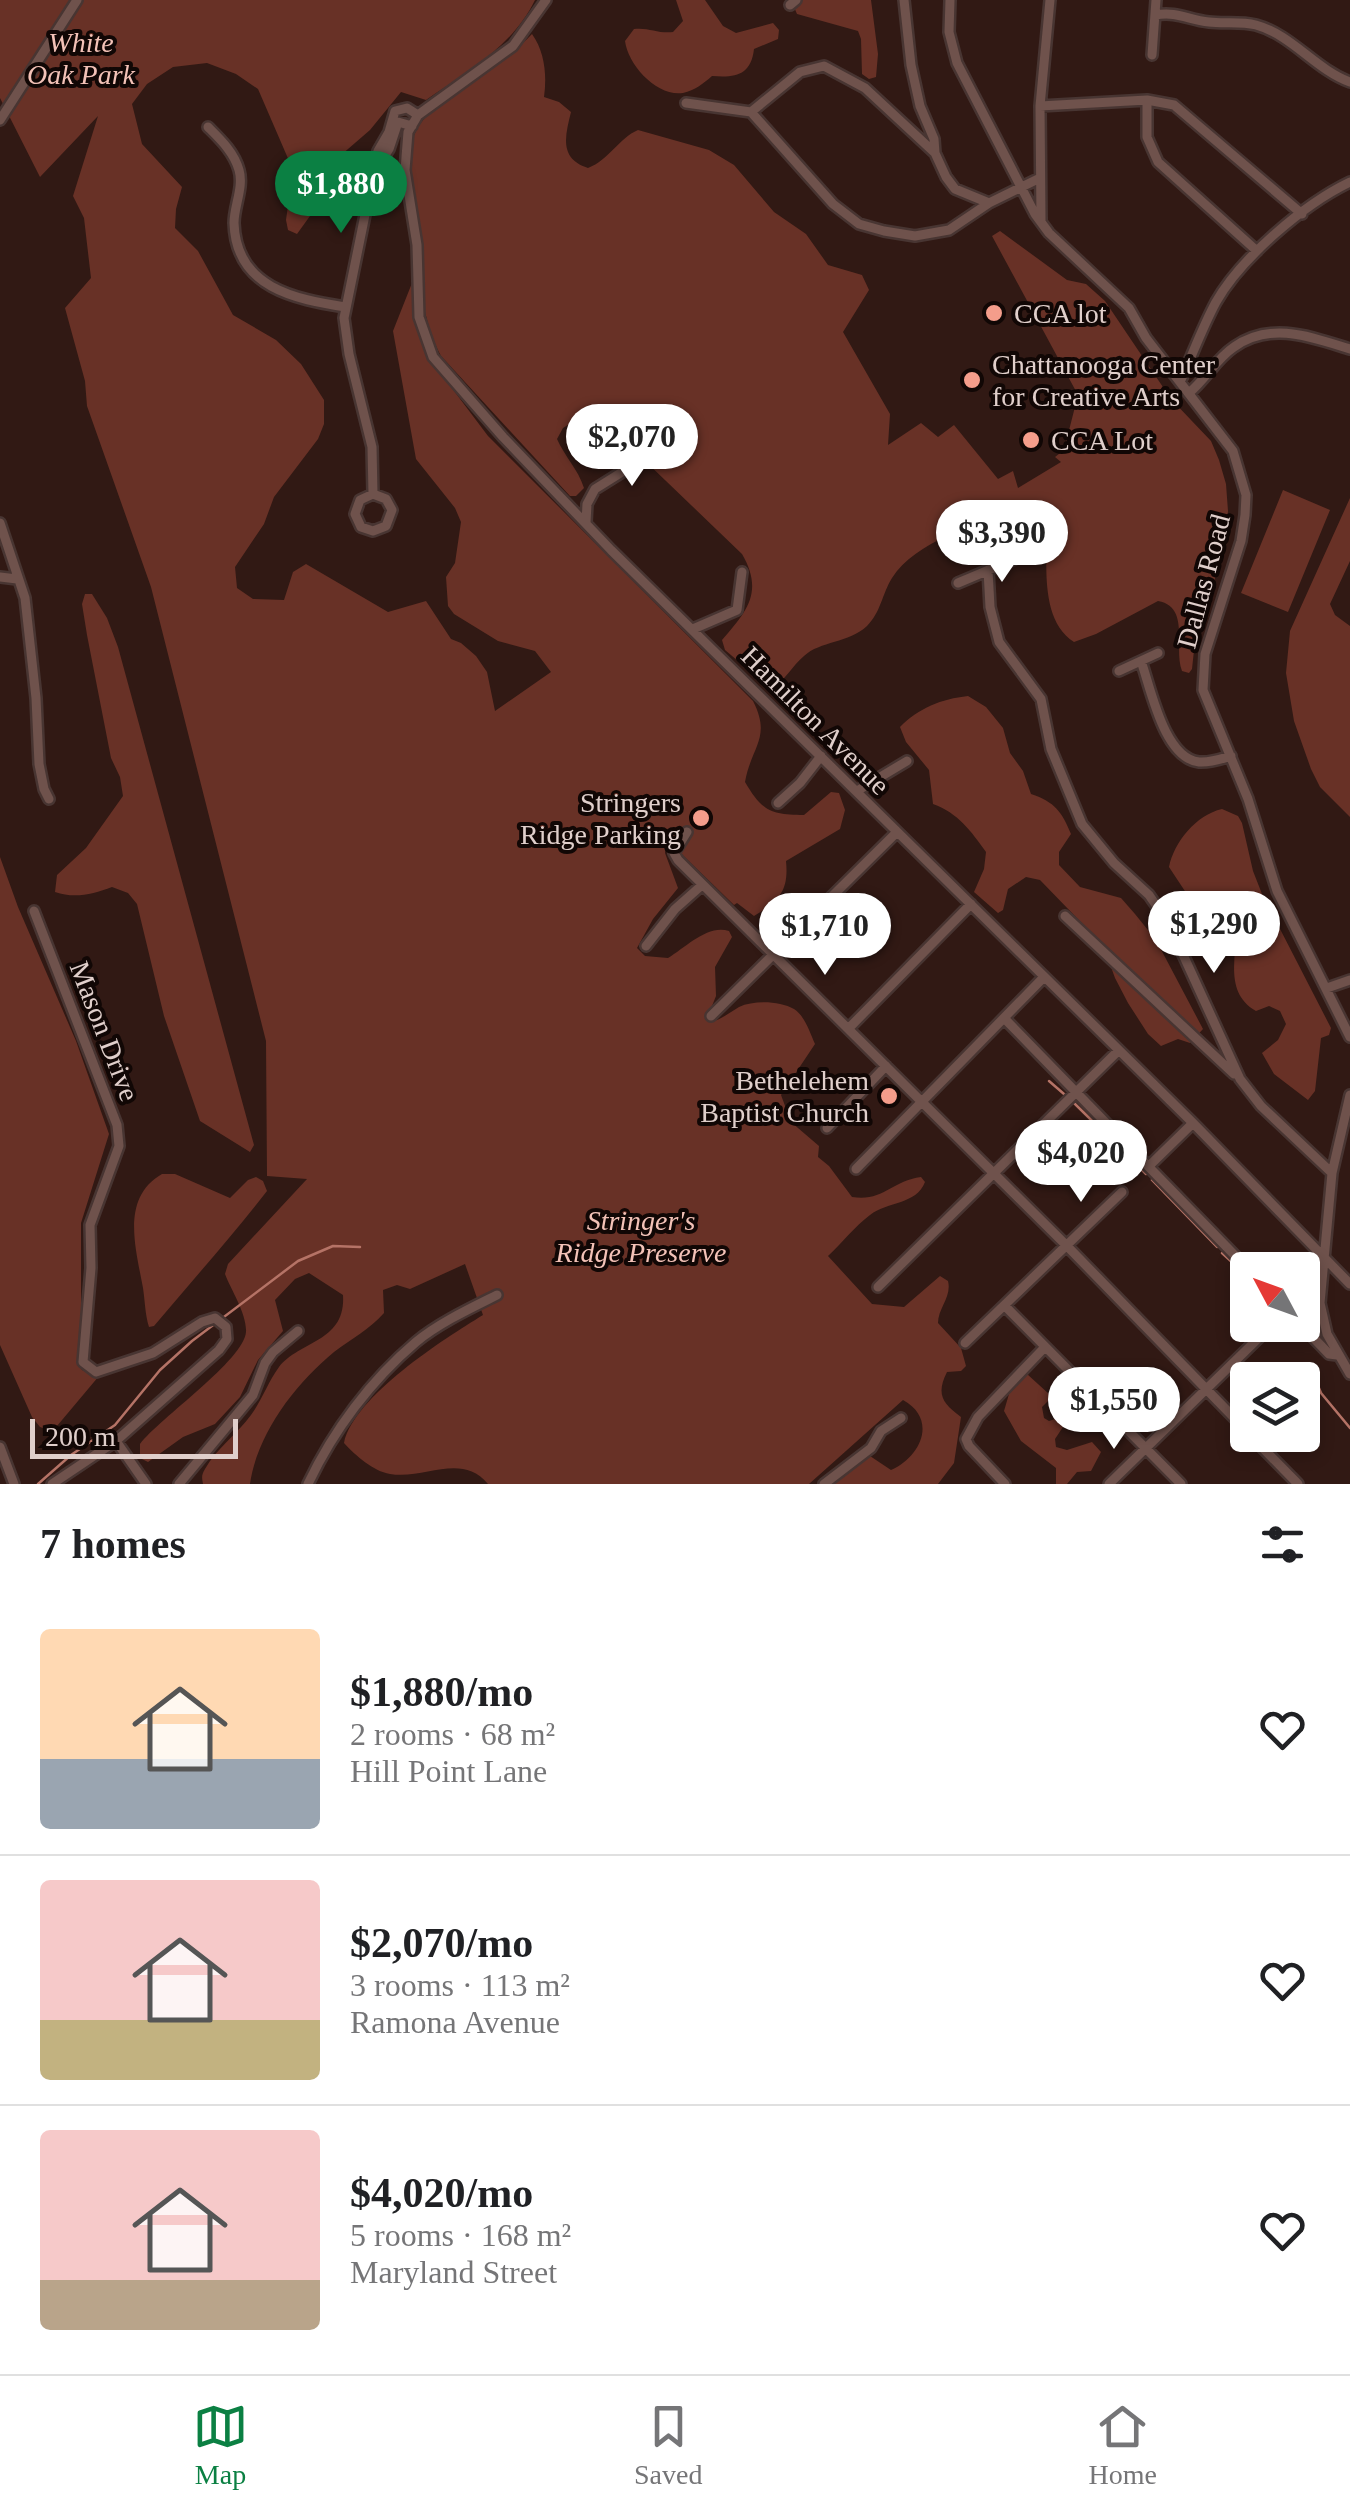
<!DOCTYPE html>
<html lang="en">
<head>
<meta charset="utf-8">
<style>
  body { margin:0; font-family:"Times New Roman",serif; background:#f2f2f2; color:#202124; height:100vh; display:flex; flex-direction:column; font-size:38px; white-space:nowrap }
  * { box-sizing:border-box; margin:0 }
  p { font-size:32px; color:#757577 }
  .icon { flex:none; width:55px; height:55px; fill:none; stroke:currentColor; stroke-width:2; stroke-linecap:round; stroke-linejoin:round }
  .map { position:relative; height:1484px; overflow:hidden }
  .side { display:flex; flex-direction:column; background:#fff; flex:1 }
  .side>* { flex:none }
  .needle { width:65px; rotate:311deg }
  .fabs { position:absolute; left:1230px; top:1252px; display:grid; gap:20px }
  .fabs a { display:grid; place-items:center; width:90px; height:90px; border-radius:10px; background:#fff; box-shadow:0 5px 15px #0003; font-size:50px }
  .scale { position:absolute; left:30px; bottom:25px; width:208px; box-sizing:border-box; padding-left:10px; border:5px solid #e0cfcb; border-top:0; font-size:28px; line-height:35px; white-space:nowrap; color:#e0cfcb; -webkit-text-stroke:8px #110705; paint-order:stroke }
  .price { position:absolute; translate:-50% -85px; padding:0 22px; border-radius:35px; background:#fff; color:#222; font-size:32px; line-height:65px; filter:drop-shadow(0 2px 5px #0008) }
  .price::after { content:''; position:absolute; left:50%; top:60px; width:30px; height:22px; margin-left:-15px; background:inherit; clip-path:polygon(0 0,100% 0,50% 100%) }
  .price.current { background:#0b8043; color:#fff }
  ul { padding:0; list-style:none }
  li { display:flex; align-items:center; gap:30px; height:250px; padding:0 40px }
  li+li { border-top:2px solid #e0e0e0 }
  li span { display:grid; place-items:center; flex:none; width:280px; height:200px; border-radius:10px; color:#555 }
  li>.icon { margin-inline-start:auto }
  span .icon { width:120px; height:120px; fill:#fffc; stroke-width:1 }
  li b { font-size:42px }
  h2 { display:flex; justify-content:space-between; align-items:center; height:120px; padding:0 40px; font-size:42px }
  .menu { display:flex; justify-content:space-around; align-items:center; height:140px; border-top:2px solid #e0e0e0; background:#fff; font-size:28px; color:#757577 }
  .menu a { display:grid; justify-items:center; gap:5px }
  .menu .current { color:#0b8043 }
  .map>svg:first-child { display:block }
  .green { fill:#683126 }
  .lines { fill:none; stroke-linecap:round; stroke-linejoin:round }
  .stream { stroke:#b57366; stroke-width:2.5 }
  .minor-casing { stroke:#483532; stroke-width:14 }
  .minor { stroke:#6f524c; stroke-width:9 }
  .poi-dot { fill:#f49d8b; stroke:#110705; stroke-width:4 }
  .labels { text-anchor:middle; stroke-width:8; stroke-linejoin:round; paint-order:stroke }
  .park-label { font-size:28px; font-style:italic; fill:#f3c2b7; stroke:#110705 }
  .poi-label { font-size:28px; fill:#e0cfcb; stroke:#110705; text-anchor:start }
  .street-label { font-size:28px; fill:#e0cfcb; stroke:#110705 }
</style>
</head>
<body>
<div class="map">
<svg width="1350" height="1484" viewBox="0 0 1350 1484">
  <rect width="100%" height="100%" fill="#311914"/>
  <!-- green -->
  <path class="green" d="M0,0H535C513,46 467,72 426,100L401,92L370,130L333,162L317,190L310,216L297,234L288,230L286,220L293,170L258,89L236,74L207,63L173,67L147,84L132,104L142,144L182,187L176,209L175,228L198,251L233,315L276,340L301,364L324,400V424L318,439L274,497L264,524L235,567L237,588L253,599L284,600L293,572L306,564L388,612L426,601L451,639L461,643L476,656L487,672L495,711L551,672L535,651L498,641L454,614L448,606L446,577L455,563L461,522L455,508L416,459L393,331L412,283L415,323L427,355L488,436L753,701C772,738 751,747 745,782C762,811 771,815 804,815L831,792L839,793L845,810L840,829L786,861C789,891 779,901 754,916L737,903L734,905L666,839L665,853L678,888L653,919L637,948L645,956L668,958C686,947 708,924 729,931L732,937L715,967L716,996L708,1016L711,1022C722,1019 729,1013 739,1007C754,1000 780,1001 794,1009C805,1016 810,1033 815,1044L781,1095L791,1122L819,1146L818,1157L829,1166L852,1197C883,1202 891,1181 921,1177L925,1182C916,1205 888,1201 870,1215C855,1226 842,1243 828,1256L872,1304L904,1307L940,1276L948,1281C952,1297 938,1308 938,1323L961,1348L966,1366L961,1371L947,1372C936,1394 942,1403 961,1417L954,1463L938,1484H834L870,1456L891,1470C921,1457 938,1419 903,1400L809,1484H488C461,1452 425,1480 390,1474C373,1471 356,1456 344,1443C354,1396 444,1339 483,1315L465,1264L410,1289L397,1285L383,1290L384,1313C370,1329 351,1339 334,1352C295,1384 257,1434 250,1484H203C202,1477 201,1476 205,1469C216,1449 237,1434 251,1415C262,1400 268,1382 279,1367C301,1340 346,1342 343,1295L309,1273L295,1279L275,1300L283,1331L258,1360L240,1397L215,1424L183,1437L148,1462L140,1458V1444C160,1418 244,1360 246,1332C247,1314 231,1290 225,1274L228,1264L307,1179L267,1176L266,1041L151,587L87,406L85,381L65,308L91,278L84,218L73,196L98,116L40,177L0,98Z
    M676,0H705L723,26L736,33L773,23L779,30L778,39L754,49C751,75 736,78 712,76C703,84 695,90 683,93C657,97 628,65 625,41L634,29C648,27 659,34 673,32L683,21Z
    M802,0H871L878,54L876,77L869,79L862,74L861,39L858,31L797,14L794,7Z
    M532,34C545,52 547,76 544,97L559,102L571,112C565,136 559,159 588,168C609,160 619,138 638,130L709,150L734,165L774,212L806,234L828,265L862,275L869,290L843,332L890,414L888,445L921,423L938,437L954,425L998,479L1013,471L1018,488L1061,462L1055,457L1064,450L1078,395L992,236L1000,231L1067,280L1086,284L1105,301L1171,399L1211,441L1219,460L1226,484L1228,511L1225,547L1195,641L1192,669L1189,673L1182,671C1173,648 1191,607 1158,601L1096,634L1074,642C1042,622 1046,570 1047,537L1014,511C974,525 916,541 892,578C882,594 881,612 867,626C849,643 820,641 804,656C791,667 786,680 771,689L725,650L722,640C747,611 764,592 742,554L615,432L573,422L563,428L557,439C565,457 578,469 584,488L576,496H570L441,356C433,341 429,328 425,312C422,295 424,276 423,258C420,224 400,156 418,127C436,97 503,66 532,34Z
    M1283,490L1330,510L1288,612L1241,593Z
    M1350,498V561L1330,604L1335,615L1350,626V817L1320,787L1311,769L1294,721L1286,673L1290,631Z
    M85,594H92L107,618L118,647L254,1145L250,1152L200,1121L164,1016L137,904L128,893L112,887C93,894 75,899 55,892L57,875L86,848L123,796L120,777L111,758L87,635L82,604Z
    M968,696L986,707L1003,728L1010,753L1023,771L1031,794C1055,802 1062,812 1071,834L1059,852V865L1080,887L1121,898L1135,914L1156,940L1203,1029L1190,1043L1178,1039L1161,1046L1148,1034L1128,1003L1115,978L1103,945L1040,880L1026,877L1008,889L1003,910L998,913L974,892L984,869L986,852C971,831 958,813 933,804L929,770L906,742L900,727C919,708 941,699 968,696Z
    M1222,809L1238,816L1242,823L1253,871L1262,894L1331,1028L1329,1035L1321,1038L1315,1091L1308,1100L1274,1074L1262,1053L1278,1040L1286,1024L1280,1011L1269,1006L1256,1011C1232,997 1233,974 1235,950L1221,934L1206,923L1169,867C1174,842 1196,815 1222,809Z
    M0,857L18,907L76,1041L109,1134L81,1223V1322L77,1361L82,1370L99,1376L57,1426L48,1430L40,1427L32,1417L0,1345Z
    M162,1174H175L230,1198L248,1180L256,1177L263,1181L267,1191C231,1237 192,1281 154,1326L149,1327C145,1314 145,1301 143,1288C136,1249 120,1198 162,1174Z
    M1027,1374L1049,1394V1400L1042,1407L1044,1418L1049,1421L1061,1417L1063,1427L1055,1439L1056,1447L1067,1450L1092,1442L1101,1452L1091,1471L1077,1472L1067,1484H1056V1468L1021,1441L1004,1411L1009,1394Z"/>
  <g class="lines">
    <!-- stream -->
    <path class="stream" d="M1049,1081L1064,1094
      M1074,1103L1146,1174
      M1152,1180L1217,1247
      M1222,1253L1234,1264
      M1240,1271L1248,1278
      M1309,1364L1321,1393L1350,1428
      M38,1484L71,1455L115,1425L160,1370L192,1341L298,1261L333,1246L360,1247"/>
    <!-- minor casing -->
    <g class="minor-casing">
      <path id="minor" d="M546,0L513,46L418,115L408,132L405,170L417,245L419,317L433,357L503,437L611,550L1193,1123L1350,1284
        M904,0L911,65L920,106L934,139L935,153L946,177L955,189L989,203
        M950,0L949,32L957,63L1035,214L1049,233L1129,308L1146,338L1233,451L1246,495L1245,515L1241,541L1205,654L1203,690L1248,799L1277,891L1350,1037
        M790,5L796,0
        M1155,15C1178,11 1188,20 1209,22C1224,24 1240,21 1256,25C1292,35 1315,69 1350,82
        M1152,55L1156,0
        M1147,100V137L1158,162L1257,251
        M686,103L751,112L833,204L859,224L884,231L915,236L949,230L989,203L1040,178
        M1040,106L1147,100L1174,105L1302,214
        M751,112L800,72L824,66L865,88L935,153
        M0,120L77,0
        M208,127C220,139 234,152 239,170C244,187 234,206 234,223C236,288 295,299 345,307
        M376,170L389,149L398,122L412,126
        M1041,220L1040,106L1050,0
        M1180,382C1192,356 1202,328 1216,302C1241,258 1304,204 1350,182
        M1189,393C1206,379 1216,359 1234,347C1271,321 1311,337 1350,349
        M373,494L360,500L355,514L361,527L373,531L386,526L392,510L386,499L373,494L372,447L349,354L344,318L378,151L389,132L395,111L407,108L418,115
        M586,522L587,504L595,489L662,447
        M0,523L25,598L36,698L39,764L44,789L49,799
        M988,570L990,607L999,642L1041,699L1051,749L1082,824L1114,863L1149,895L1169,924L1240,1079L1261,1106L1332,1173
        M0,577L17,579
        M958,583L1031,552
        M693,629L737,610L742,572
        M1141,661C1151,689 1164,758 1199,762C1210,763 1221,759 1231,756
        M1119,671L1158,653
        M857,791L907,761
        M778,803L800,783L821,756
        M687,832L674,853L678,860L1067,1246L1248,1432
        M34,911L117,1125L119,1146L90,1225L91,1268L83,1362L96,1372L153,1353L202,1322L215,1318L226,1327L227,1339L219,1350L116,1441L52,1484
        M1065,916L1234,1074
        M646,946L675,909L702,885
        M1327,988L1350,980
        M711,1016L897,832
        M1004,1018L1249,1270
        M849,1028L971,904
        M1350,1095L1332,1173L1320,1303L1327,1334L1350,1374
        M827,1128L886,1066
        M1150,1165L1193,1123
        M856,1169L1044,977
        M1302,1274L1322,1255
        M878,1287L1118,1051
        M1005,1306L1181,1484
        M1301,1325L1329,1354L1337,1355
        M965,1343L1122,1192
        M1250,1435L1298,1484
        M116,1441L146,1484
        M0,1447L14,1484
        M179,1484L253,1395L265,1363L273,1352L298,1331
        M308,1484C333,1431 371,1380 416,1342C439,1323 471,1308 497,1295
        M824,1484L871,1448L881,1431L901,1418
        M1005,1484L969,1446L966,1439L978,1417L1045,1347
        M1109,1484L1272,1325"/>
    </g>
    <!-- minor -->
    <use href="#minor" class="minor"/>
  </g>
  <!-- markers -->
  <g class="poi-dot">
    <circle cx="994" cy="313" r="10"/>
    <circle cx="972" cy="380" r="10"/>
    <circle cx="1031" cy="440" r="10"/>
    <circle cx="701" cy="818" r="10"/>
    <circle cx="889" cy="1096" r="10"/>
  </g>
  <g class="labels">
    <!-- park labels -->
    <g class="park-label">
      <text x="81" y="52">White<tspan x="81" dy="32">Oak Park</tspan></text>
      <text x="641" y="1230">Stringer's<tspan x="641" dy="32">Ridge Preserve</tspan></text>
    </g>
    <!-- poi labels -->
    <g class="poi-label">
      <text x="1014" y="323">CCA lot</text>
      <text x="992" y="374">Chattanooga Center<tspan x="992" dy="32">for Creative Arts</tspan></text>
      <text x="1051" y="450">CCA Lot</text>
      <text x="681" y="812" text-anchor="end">Stringers<tspan x="681" dy="32">Ridge Parking</tspan></text>
      <text x="869" y="1090" text-anchor="end">Bethelehem<tspan x="869" dy="32">Baptist Church</tspan></text>
    </g>
    <!-- street labels -->
    <g class="street-label">
      <text transform="translate(1203 581) rotate(-75)" y="10">Dallas Road</text>
      <text transform="translate(816 720) rotate(45)" y="10">Hamilton Avenue</text>
      <text transform="translate(105 1031) rotate(69)" y="10">Mason Drive</text>
    </g>
  </g>
</svg>
<div class="fabs">
<a><svg class="needle" viewBox="-14 -14 28 28"><path d="M0-13l5 13h-10z" fill="#e53935"/><path d="M0 13l5-13h-10z" fill="#757577"/></svg></a>
<a><svg class="icon" aria-label="layers" viewBox="0 0 24 24"><path d="M12 4l9 5-9 5-9-5zM3 14l9 5 9-5"/></svg></a>
</div>
<div class="scale">200 m</div>
<b class="price current" style="left:341px;top:236px">$1,880</b>
<b class="price" style="left:632px;top:489px">$2,070</b>
<b class="price" style="left:1002px;top:585px">$3,390</b>
<b class="price" style="left:1214px;top:976px">$1,290</b>
<b class="price" style="left:825px;top:978px">$1,710</b>
<b class="price" style="left:1081px;top:1205px">$4,020</b>
<b class="price" style="left:1114px;top:1452px">$1,550</b>
</div>
<section class="side">
<h2>7 homes<svg class="icon" aria-label="filters" viewBox="0 0 24 24"><path d="M4 7h16M4 17h16"/><circle cx="9" cy="7" r="2"/><circle cx="15" cy="17" r="2"/></svg></h2>
<ul>
<li><span style="background:linear-gradient(#ffd9b3 65%,#9aa5b1 0)"><svg class="icon" aria-label="home" viewBox="0 0 24 24"><path d="M3 11l9-7 9 7M6 9v11h12V9"/></svg></span><div><b>$1,880/mo</b><p>2 rooms · 68 m²</p><p>Hill Point Lane</p></div><svg class="icon" aria-label="heart" viewBox="0 0 24 24"><path d="M12 20l-8-8c-3-5 5-10 8-4 3-6 11-1 8 4z"/></svg></li>
<li><span style="background:linear-gradient(#f6c9c9 70%,#c2b280 0)"><svg class="icon" aria-label="home" viewBox="0 0 24 24"><path d="M3 11l9-7 9 7M6 9v11h12V9"/></svg></span><div><b>$2,070/mo</b><p>3 rooms · 113 m²</p><p>Ramona Avenue</p></div><svg class="icon" aria-label="heart" viewBox="0 0 24 24"><path d="M12 20l-8-8c-3-5 5-10 8-4 3-6 11-1 8 4z"/></svg></li>
<li><span style="background:linear-gradient(#f6c9c9 75%,#b9a48a 0)"><svg class="icon" aria-label="home" viewBox="0 0 24 24"><path d="M3 11l9-7 9 7M6 9v11h12V9"/></svg></span><div><b>$4,020/mo</b><p>5 rooms · 168 m²</p><p>Maryland Street</p></div><svg class="icon" aria-label="heart" viewBox="0 0 24 24"><path d="M12 20l-8-8c-3-5 5-10 8-4 3-6 11-1 8 4z"/></svg></li>
</ul>
</section>
<nav class="menu">
<a class="current"><svg class="icon" aria-label="map" viewBox="0 0 24 24"><path d="M3 6l6-2 6 2 6-2v14l-6 2-6-2-6 2zM9 4v14M15 6v14"/></svg>Map</a>
<a><svg class="icon" aria-label="saved" viewBox="0 0 24 24"><path d="M7 4h10v16l-5-4-5 4z"/></svg>Saved</a>
<a><svg class="icon" aria-label="home" viewBox="0 0 24 24"><path d="M3 11l9-7 9 7M6 9v11h12V9"/></svg>Home</a>
</nav>
</body>
</html>
